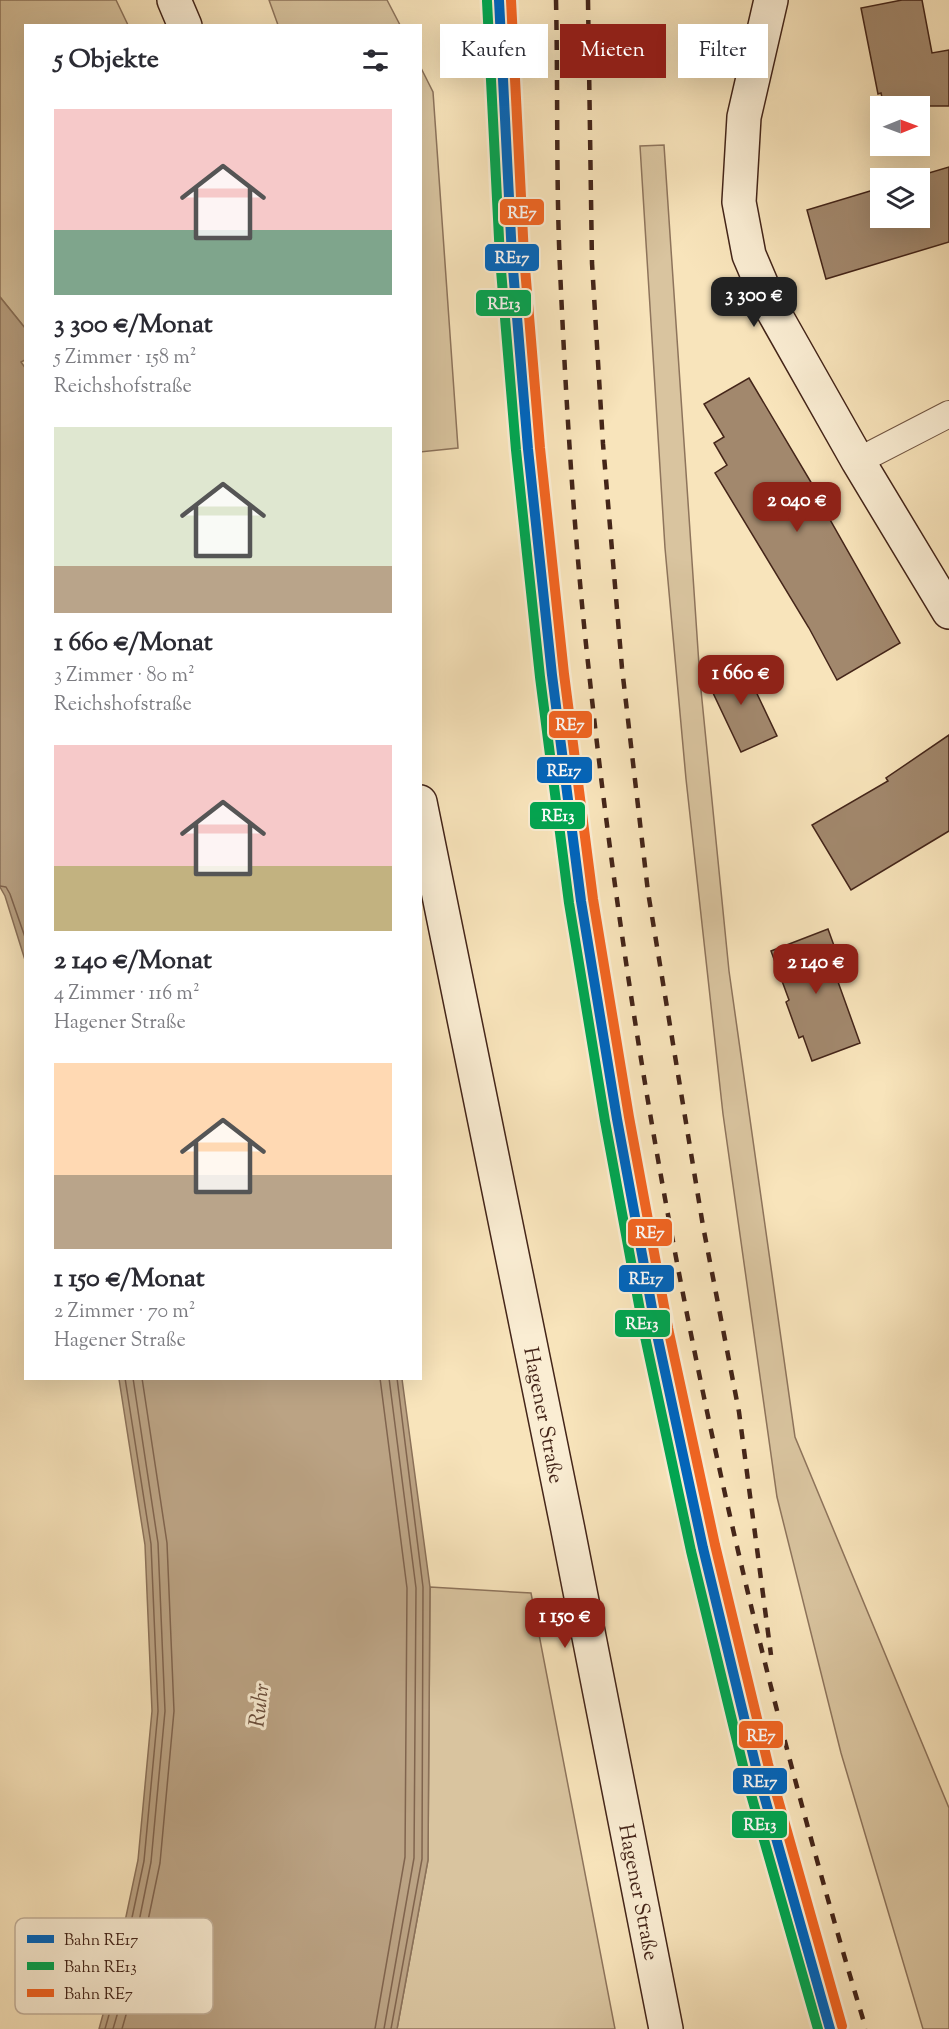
<!DOCTYPE html>
<html lang="de">
<head>
<meta charset="utf-8">
<style>
  body { margin:0; font-family:"Sorts Mill Goudy",serif; background:#f2f2f3; color:#2b2b33; height:100vh; display:flex; flex-direction:column; font-size:22px; white-space:nowrap }
  * { box-sizing:border-box; margin:0 }
  p { font-size:20px; color:#7c7c81 }
  .icon { flex:none; width:33px; height:33px; fill:none; stroke:currentColor; stroke-width:2; stroke-linecap:round; stroke-linejoin:round }
  .map { position:relative; flex:1; overflow:hidden }
  .details { position:absolute; left:24px; top:24px; width:398px; height:1356px; display:flex; flex-direction:column; background:#fff; border-radius:0px; box-shadow:0 6px 24px #0002 }
  .details>* { flex:none }
  .top-card { position:absolute; left:440px; top:24px; width:418px; height:54px; display:flex; gap:12px }
  .needle { width:39px; rotate:89deg }
  .controls { position:absolute; left:870px; top:96px; display:grid; gap:12px }
  .controls a { display:grid; place-items:center; width:60px; height:60px; border-radius:0px; background:#fff; box-shadow:0 6px 24px #0002; font-size:30px }
  .price { position:absolute; translate:-50% -51px; padding:0 14px; border-radius:12px; background:#8f2418; color:#fff; font-size:20px; line-height:39px; filter:drop-shadow(0 2px 3px #0008) }
  .price::after { content:''; position:absolute; left:50%; top:36px; width:18px; height:14px; margin-left:-9px; background:inherit; clip-path:polygon(0 0,100% 0,50% 100%) }
  .price.active { background:#222; color:#fff }
  ul { padding:0; list-style:none }
  li { display:grid; align-content:center; gap:12px; height:318px; padding:0 30px }
  li span { display:grid; place-items:center; height:186px; border-radius:0px; color:#555 }
  li>.icon { margin-inline-start:auto }
  span .icon { width:108px; height:108px; fill:#fffc; stroke-width:1 }
  li b { font-size:26px }
  h2 { display:flex; justify-content:space-between; align-items:center; height:72px; padding:0 30px; font-size:26px }
  .pill { padding:0 21px; border-radius:0px; background:#fff; box-shadow:0 6px 24px #0002; font-size:21px; line-height:54px }
  .pill.active { background:#8f2418; color:#fff }
  .map>svg:first-child { display:block }
  .green { fill:#d9c49f; stroke:#8e745c; stroke-width:1.5 }
  .water { fill:#bba384; stroke:#8b7159; stroke-width:1.5 }
  .lines { fill:none; stroke-linecap:round; stroke-linejoin:round }
  .shore { stroke:#80644e; stroke-width:1.5 }
  .building { fill:#a2886d; stroke:#442519; stroke-width:1.5 }
  .lane-casing { stroke:#715542; stroke-width:28 }
  .secondary-casing { stroke:#442519; stroke-width:36 }
  .lane { stroke:#faedd3; stroke-width:26 }
  .secondary { stroke:#faedd3; stroke-width:33 }
  .rail { stroke:#442519; stroke-width:4.5; stroke-dasharray:10 10; stroke-linecap:butt }
  .rail-1-casing { stroke:#faedd3; stroke-width:15 }
  .rail-2-casing { stroke:#faedd3; stroke-width:15 }
  .rail-3-casing { stroke:#faedd3; stroke-width:15 }
  .rail-1 { stroke:#0065bd; stroke-width:10 }
  .rail-2 { stroke:#00a651; stroke-width:10 }
  .rail-3 { stroke:#f26522; stroke-width:10 }
  .labels { text-anchor:middle; stroke-width:6; stroke-linejoin:round; paint-order:stroke }
  .street-label { font-size:21px; fill:#442519; stroke:#faedd3 }
  .water-label { font-size:22px; font-style:italic; fill:#684b39; stroke:#faedd3 }
  .key { fill:#faedd3; stroke:#c3b19b; stroke-width:1.5 }
  .key-label { font-size:16px; fill:#442519 }
  .line-badge { stroke:#faedd3; stroke-width:2 }
  .badge-label { font-size:16px; text-anchor:middle; font-weight:bold; fill:#fff }
</style>
</head>
<body>
<div class="map">
<svg width="949" height="2029" viewBox="0 0 949 2029">
  <rect width="100%" height="100%" fill="#f8e4bb"/>
  <filter id="stains"><feTurbulence type="fractalNoise" baseFrequency=".00333" numOctaves="4"/><feColorMatrix values="0 0 0 0 .2 0 0 0 0 .09 0 0 0 0 .02 0 0 0 .5 -.17"/></filter>
  <radialGradient id="worn" r=".72"><stop offset=".6" stop-color="#630" stop-opacity="0"/><stop offset="1" stop-color="#630" stop-opacity=".3"/></radialGradient>
  <!-- green -->
  <path class="green" d="M0,0H116L128,25L26,26L25,328L0,297Z
    M269,0H387L400,25H278Z
    M420,66L433,92L458,448L420,452Z
    M664,145L700,680L729,971L795,1437L949,1808V2029H923L841,1753L777,1497L723,1114L686,779L665,548L640,146Z
    M430,1587L531,1593L615,2029H397L428,1860Z"/>
  <!-- water -->
  <path class="water" d="M0,297L25,328V360L21,362L26,369L25,960L5,896L0,887Z
    M119,1379H402L430,1587L428,1860L397,2029H99L113,1978L138,1860L152,1711L145,1545Z"/>
  <g class="lines">
    <!-- shore -->
    <path class="shore" d="M0,886L6,887L10,894L26,940
      M105,2029L119,1979L144,1861L158,1711L151,1544L125,1378
      M113,2029L127,1981L151,1862L165,1711L158,1543L133,1378
      M122,2029L135,1983L160,1863L174,1711L167,1543L142,1378
      M375,2029L405,1857L407,1588L380,1378
      M384,2029L414,1858L416,1588L389,1378
      M391,2029L422,1859L423,1587L397,1378"/>
  </g>
  <!-- building -->
  <path class="building" d="M902,0H922L932,53L949,50V106H884L881,93L878,94L861,8Z
    M949,167V242L826,279L807,210L880,188V218H920V178H912Z
    M749,378L818,494L816,495L900,643L837,680L809,628L715,473L727,465L714,443L724,437L704,404Z
    M741,660L777,736L741,752L705,676Z
    M949,735V831L851,890L812,825L888,781L886,778Z
    M828,929L841,965L833,968L860,1043L812,1061L803,1036L799,1038L786,1002L789,1000L771,951Z"/>
  <g class="lines">
    <!-- lane casing -->
    <g class="lane-casing">
      <path id="lane" d="M858,461L949,414"/>
    </g>
    <!-- secondary casing -->
    <g class="secondary-casing">
      <path id="secondary" d="M174,0L185,26
        M771,0L744,117L739,202L749,255L772,309L858,461L949,612
        M420,802L567,1525L666,2029"/>
    </g>
    <!-- lane -->
    <use href="#lane" class="lane"/>
    <!-- secondary -->
    <use href="#secondary" class="secondary"/>
    <!-- rail -->
    <path class="rail" d="M556,0C558,90 556,180 560,269C566,403 574,538 589,672C638,1131 732,1587 866,2029
      M588,0L592,263L603,444L622,668L648,892L703,1226L739,1412L771,1655"/>
    <!-- rail-1 casing -->
    <g class="rail-1-casing">
      <path id="rail-1" d="M499,0L512,257L528,449L552,675L581,901L617,1119L656,1330L703,1548L756,1767L830,2029"/>
    </g>
    <!-- rail-2 casing -->
    <g class="rail-2-casing">
      <path id="rail-2" d="M487,1L500,258L516,450L540,677L569,903L605,1121L644,1332L691,1551L744,1770L818,2029"/>
    </g>
    <!-- rail-3 casing -->
    <g class="rail-3-casing">
      <path id="rail-3" d="M511,0L524,256L540,448L564,674L593,899L629,1117L668,1328L715,1545L768,1764L842,2026"/>
    </g>
    <!-- rail-1 -->
    <use href="#rail-1" class="rail-1"/>
    <!-- rail-2 -->
    <use href="#rail-2" class="rail-2"/>
    <!-- rail-3 -->
    <use href="#rail-3" class="rail-3"/>
  </g>
  <g class="labels">
    <!-- street labels -->
    <g class="street-label">
      <text transform="translate(544 1415) rotate(79)" y="7">Hagener Straße</text>
      <text transform="translate(639 1892) rotate(79)" y="7">Hagener Straße</text>
    </g>
    <!-- water labels -->
    <g class="water-label">
      <text transform="translate(258 1705) rotate(-83)" y="8">Ruhr</text>
    </g>
  </g>
  <!-- legend -->
  <rect x="15" y="1918" width="198" height="96" rx="9" class="key"/>
  <rect x="27" y="1935" width="27" height="8" fill="#0065bd"/>
  <rect x="27" y="1962" width="27" height="8" fill="#00a651"/>
  <rect x="27" y="1989" width="27" height="8" fill="#f26522"/>
  <g class="key-label">
    <text x="64" y="1945">Bahn RE17</text>
    <text x="64" y="1972">Bahn RE13</text>
    <text x="64" y="1999">Bahn RE7</text>
  </g>
  <g class="line-badge">
    <rect x="499" y="198" width="46" height="28" rx="6" fill="#f26522"/>
    <rect x="484" y="243" width="56" height="29" rx="6" fill="#0065bd"/>
    <rect x="475" y="289" width="57" height="28" rx="6" fill="#00a651"/>
    <rect x="548" y="710" width="45" height="29" rx="6" fill="#f26522"/>
    <rect x="536" y="756" width="57" height="28" rx="6" fill="#0065bd"/>
    <rect x="529" y="801" width="57" height="29" rx="6" fill="#00a651"/>
    <rect x="627" y="1218" width="46" height="29" rx="6" fill="#f26522"/>
    <rect x="618" y="1264" width="57" height="29" rx="6" fill="#0065bd"/>
    <rect x="614" y="1309" width="57" height="29" rx="6" fill="#00a651"/>
    <rect x="738" y="1720" width="46" height="29" rx="6" fill="#f26522"/>
    <rect x="732" y="1767" width="56" height="28" rx="6" fill="#0065bd"/>
    <rect x="731" y="1810" width="57" height="29" rx="6" fill="#00a651"/>
  </g>
  <g class="badge-label">
    <text x="522" y="218">RE7</text>
    <text x="512" y="263">RE17</text>
    <text x="504" y="309">RE13</text>
    <text x="570" y="730">RE7</text>
    <text x="564" y="776">RE17</text>
    <text x="558" y="821">RE13</text>
    <text x="650" y="1238">RE7</text>
    <text x="646" y="1284">RE17</text>
    <text x="642" y="1329">RE13</text>
    <text x="761" y="1741">RE7</text>
    <text x="760" y="1787">RE17</text>
    <text x="760" y="1830">RE13</text>
  </g>
  <rect width="100%" height="100%" filter="url(#stains)"/>
  <rect width="100%" height="100%" fill="url(#worn)"/>
</svg>
<div class="controls">
<a><svg class="needle" viewBox="-14 -14 28 28"><path d="M0-13l5 13h-10z" fill="#e53935"/><path d="M0 13l5-13h-10z" fill="#7c7c81"/></svg></a>
<a><svg class="icon" aria-label="layers" viewBox="0 0 24 24"><path d="M12 4l9 5-9 5-9-5zM3 14l9 5 9-5"/></svg></a>
</div>
<b class="price active" style="left:754px;top:328px">3 300 €</b>
<b class="price" style="left:797px;top:533px">2 040 €</b>
<b class="price" style="left:741px;top:706px">1 660 €</b>
<b class="price" style="left:816px;top:995px">2 140 €</b>
<b class="price" style="left:565px;top:1649px">1 150 €</b>
<div class="top-card">
<a class="pill">Kaufen</a>
<a class="pill active">Mieten</a>
<a class="pill">Filter</a>
</div>
<section class="details">
<h2>5 Objekte<svg class="icon" aria-label="filters" viewBox="0 0 24 24"><path d="M4 7h16M4 17h16"/><circle cx="9" cy="7" r="2"/><circle cx="15" cy="17" r="2"/></svg></h2>
<ul>
<li><span style="background:linear-gradient(#f6c9c9 65%,#7fa58c 0)"><svg class="icon" aria-label="home" viewBox="0 0 24 24"><path d="M3 11l9-7 9 7M6 9v11h12V9"/></svg></span><div><b>3 300 €/Monat</b><p>5 Zimmer · 158 m²</p><p>Reichshofstraße</p></div></li>
<li><span style="background:linear-gradient(#dfe7d0 75%,#b9a48a 0)"><svg class="icon" aria-label="home" viewBox="0 0 24 24"><path d="M3 11l9-7 9 7M6 9v11h12V9"/></svg></span><div><b>1 660 €/Monat</b><p>3 Zimmer · 80 m²</p><p>Reichshofstraße</p></div></li>
<li><span style="background:linear-gradient(#f6c9c9 65%,#c2b280 0)"><svg class="icon" aria-label="home" viewBox="0 0 24 24"><path d="M3 11l9-7 9 7M6 9v11h12V9"/></svg></span><div><b>2 140 €/Monat</b><p>4 Zimmer · 116 m²</p><p>Hagener Straße</p></div></li>
<li><span style="background:linear-gradient(#ffd9b3 60%,#b9a48a 0)"><svg class="icon" aria-label="home" viewBox="0 0 24 24"><path d="M3 11l9-7 9 7M6 9v11h12V9"/></svg></span><div><b>1 150 €/Monat</b><p>2 Zimmer · 70 m²</p><p>Hagener Straße</p></div></li>
</ul>
</section>
</div>
</body>
</html>
